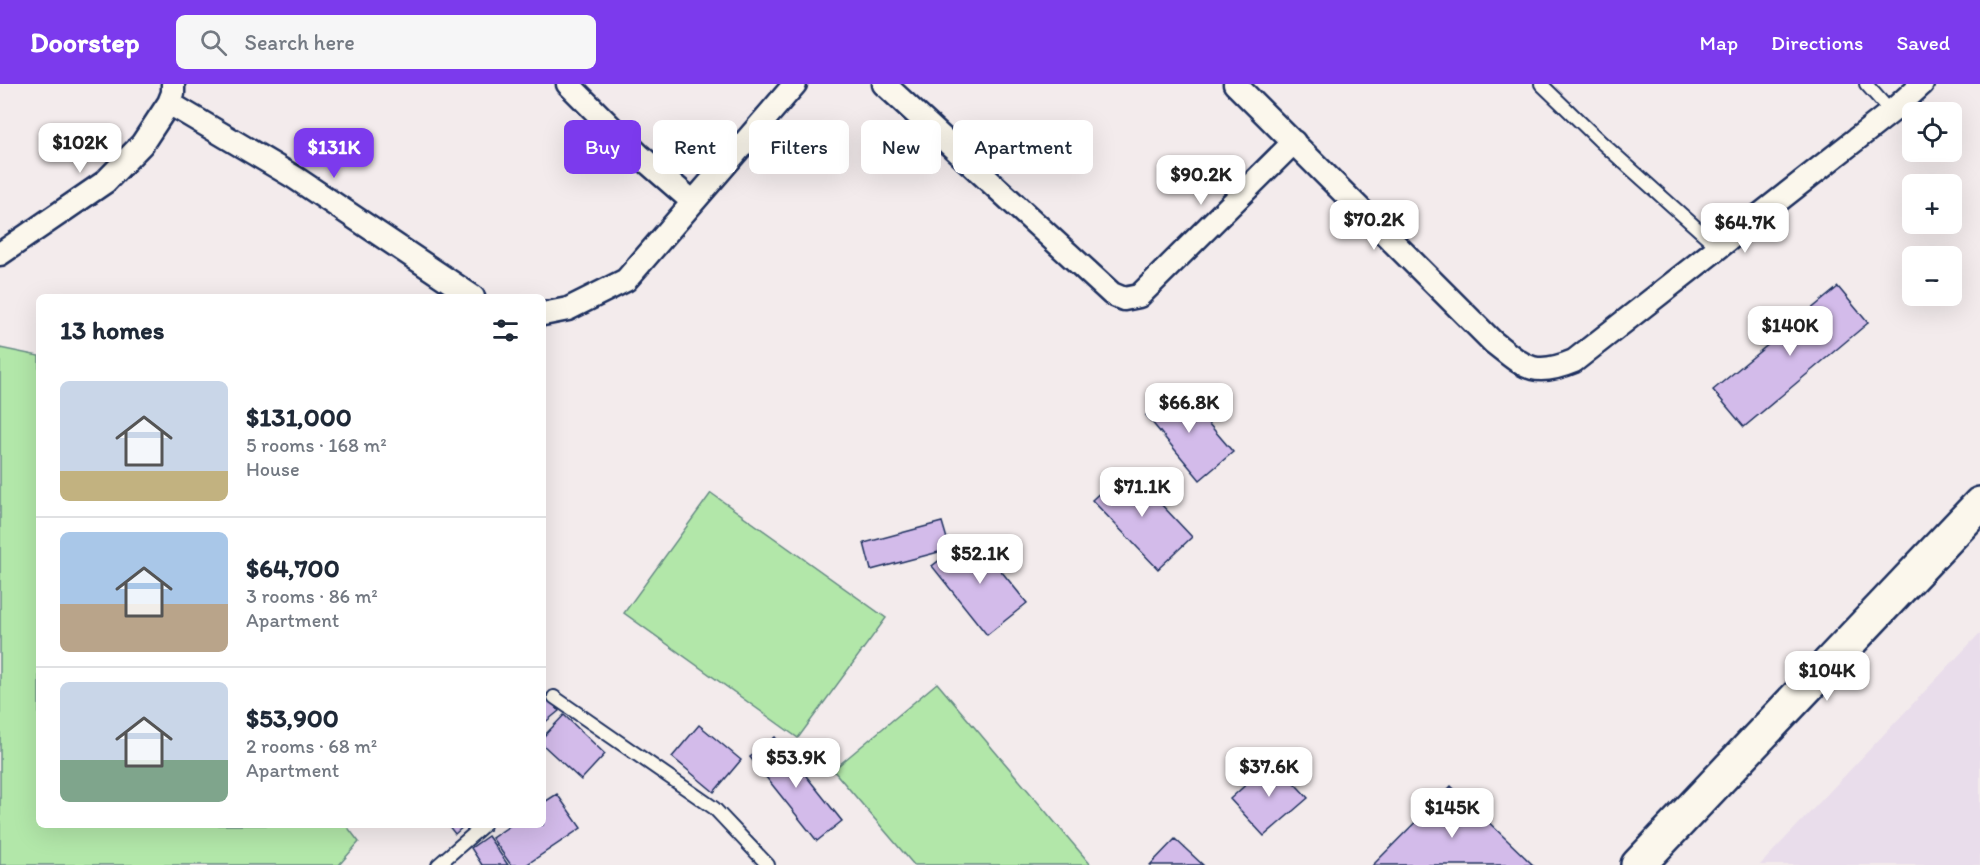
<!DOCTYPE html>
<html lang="en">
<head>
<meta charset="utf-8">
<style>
  body { margin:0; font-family:Itim,sans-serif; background:#f6f6f7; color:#1f2937; height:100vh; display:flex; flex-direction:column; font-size:22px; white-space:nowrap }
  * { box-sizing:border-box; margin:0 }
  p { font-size:20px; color:#747a83 }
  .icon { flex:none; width:33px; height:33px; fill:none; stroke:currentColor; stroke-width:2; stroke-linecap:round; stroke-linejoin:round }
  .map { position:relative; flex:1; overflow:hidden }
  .drawer { position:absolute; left:36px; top:210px; width:510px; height:534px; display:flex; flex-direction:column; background:#fff; border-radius:9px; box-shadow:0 6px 24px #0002 }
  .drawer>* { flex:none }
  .hud { position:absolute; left:564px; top:36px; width:570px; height:54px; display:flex; gap:12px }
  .buttons { position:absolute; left:1902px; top:18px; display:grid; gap:12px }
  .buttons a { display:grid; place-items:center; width:60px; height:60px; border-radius:9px; background:#fff; box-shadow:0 6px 24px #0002; font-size:30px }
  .price { position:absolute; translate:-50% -51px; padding:0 14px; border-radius:12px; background:#fff; color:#222; font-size:20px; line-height:39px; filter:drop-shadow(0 2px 3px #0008) }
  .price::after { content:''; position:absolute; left:50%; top:36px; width:18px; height:14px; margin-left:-9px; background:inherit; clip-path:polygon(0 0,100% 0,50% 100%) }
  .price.current { background:#7c3aed; color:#fff }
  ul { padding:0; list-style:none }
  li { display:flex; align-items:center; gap:18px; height:150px; padding:0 24px }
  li+li { border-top:2px solid #e0e1e3 }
  li span { display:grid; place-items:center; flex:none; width:168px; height:120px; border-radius:9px; color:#555 }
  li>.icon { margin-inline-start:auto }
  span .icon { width:72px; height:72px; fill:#fffc; stroke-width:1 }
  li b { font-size:26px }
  h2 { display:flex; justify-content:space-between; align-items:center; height:72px; padding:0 24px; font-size:26px }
  .pill { padding:0 21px; border-radius:9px; background:#fff; box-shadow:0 6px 24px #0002; font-size:21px; line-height:54px }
  .pill.current { background:#7c3aed; color:#fff }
  header { display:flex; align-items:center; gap:36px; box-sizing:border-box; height:84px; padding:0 30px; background:#7c3aed; color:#fff }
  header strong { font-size:28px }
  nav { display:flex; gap:33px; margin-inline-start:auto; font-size:21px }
  .search { width:420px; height:54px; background:#f6f6f7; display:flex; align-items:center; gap:15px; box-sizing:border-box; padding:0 21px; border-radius:9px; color:#747a83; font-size:22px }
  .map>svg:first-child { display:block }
  .built { fill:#e9ddeb }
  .green { fill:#b2e7a9; stroke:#668b84; stroke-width:1.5 }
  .building { fill:#d3bbea; stroke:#1b2f5e; stroke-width:1.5 }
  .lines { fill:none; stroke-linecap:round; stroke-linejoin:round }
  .lane-casing { stroke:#1b2f5e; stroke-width:16 }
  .street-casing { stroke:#1b2f5e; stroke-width:27 }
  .secondary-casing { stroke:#1b2f5e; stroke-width:38 }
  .lane { stroke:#fbf7ec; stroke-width:12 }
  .street { stroke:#fbf7ec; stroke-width:22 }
  .secondary { stroke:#fbf7ec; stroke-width:33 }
</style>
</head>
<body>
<header>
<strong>Doorstep</strong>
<div class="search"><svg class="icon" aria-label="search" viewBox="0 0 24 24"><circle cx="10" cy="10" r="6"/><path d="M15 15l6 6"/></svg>Search here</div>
<nav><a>Map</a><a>Directions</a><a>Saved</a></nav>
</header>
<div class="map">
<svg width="1980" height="781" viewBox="0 0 1980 781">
  <rect width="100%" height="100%" fill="#f3ebec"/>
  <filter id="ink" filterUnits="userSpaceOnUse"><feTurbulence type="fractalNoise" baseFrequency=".0167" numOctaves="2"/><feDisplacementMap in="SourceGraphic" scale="12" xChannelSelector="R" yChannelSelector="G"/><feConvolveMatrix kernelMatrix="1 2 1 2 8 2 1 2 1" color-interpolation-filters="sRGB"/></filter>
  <g filter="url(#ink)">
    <!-- built -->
    <path class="built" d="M1980,549V781H1760Z"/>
    <!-- green -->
    <path class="green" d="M0,264L39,272V741H346L359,758L339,781H0Z
      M711,409L886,534L798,654L624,529Z
      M937,599L1091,781H914L833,686Z"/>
    <!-- building -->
    <path class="building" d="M1838,203L1868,239L1744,343L1713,306Z
      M1178,304L1233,368L1200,396L1146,331Z
      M1127,384L1192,453L1158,485L1092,416Z
      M942,438L950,465L871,486L864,459Z
      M972,451L1027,519L987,551L932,482Z
      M543,606L559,627L543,640Z
      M564,631L605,670L581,696L543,661V653Z
      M699,641L741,676L714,708L672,673Z
      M775,653L842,737L817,757L750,673Z
      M1273,676L1308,714L1264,752L1230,715Z
      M1451,702L1533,781H1373Z
      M557,710L581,744L526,781H511L492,754L511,741H543V719Z
      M448,741H465L455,750Z
      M488,752L508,781H482L471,764Z
      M1175,755L1203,781H1150Z"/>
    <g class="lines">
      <!-- lane casing -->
      <g class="lane-casing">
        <path id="lane" d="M1541,0L1601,58L1719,164
          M1866,0L1891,28
          M554,613L714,724L768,781
          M438,781L484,741"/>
      </g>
      <!-- street casing -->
      <g class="street-casing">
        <path id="street" d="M568,0L639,71L693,118
          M884,0L1112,210L1124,215L1139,212L1294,58
          M1235,0L1493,258C1525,283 1533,294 1574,277L1891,28L1922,0
          M169,19L294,93L473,213
          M0,170L105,98L142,60L169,19L173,9V0
          M543,230L568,225L626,196L795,0"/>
      </g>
      <!-- secondary casing -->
      <g class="secondary-casing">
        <path id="secondary" d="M1638,781L1980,420"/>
      </g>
      <!-- lane -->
      <use href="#lane" class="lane"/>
      <!-- street -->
      <use href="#street" class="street"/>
      <!-- secondary -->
      <use href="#secondary" class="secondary"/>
    </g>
  </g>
</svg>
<div class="buttons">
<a><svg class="icon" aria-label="locate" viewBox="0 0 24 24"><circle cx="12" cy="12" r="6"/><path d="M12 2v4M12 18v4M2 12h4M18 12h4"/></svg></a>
<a>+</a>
<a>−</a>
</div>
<b class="price" style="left:80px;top:90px">$102K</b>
<b class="price current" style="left:334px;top:95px">$131K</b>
<b class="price" style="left:1201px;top:122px">$90.2K</b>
<b class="price" style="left:1374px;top:167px">$70.2K</b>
<b class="price" style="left:1745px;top:170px">$64.7K</b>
<b class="price" style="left:1790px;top:273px">$140K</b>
<b class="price" style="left:1189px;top:350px">$66.8K</b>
<b class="price" style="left:1142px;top:434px">$71.1K</b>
<b class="price" style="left:980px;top:501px">$52.1K</b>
<b class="price" style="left:1827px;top:618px">$104K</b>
<b class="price" style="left:796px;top:705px">$53.9K</b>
<b class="price" style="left:1269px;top:714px">$37.6K</b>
<b class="price" style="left:1452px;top:755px">$145K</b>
<div class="hud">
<a class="pill current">Buy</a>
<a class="pill">Rent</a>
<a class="pill">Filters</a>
<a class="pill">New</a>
<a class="pill">Apartment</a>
</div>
<section class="drawer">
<h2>13 homes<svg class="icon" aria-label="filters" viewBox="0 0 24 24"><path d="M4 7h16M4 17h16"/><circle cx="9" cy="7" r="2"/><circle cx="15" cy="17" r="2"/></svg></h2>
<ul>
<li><span style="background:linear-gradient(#c9d6e8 75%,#c2b280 0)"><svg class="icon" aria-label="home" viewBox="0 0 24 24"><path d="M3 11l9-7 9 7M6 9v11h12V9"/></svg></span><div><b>$131,000</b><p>5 rooms · 168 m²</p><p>House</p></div></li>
<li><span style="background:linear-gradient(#a9c7e8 60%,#b9a48a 0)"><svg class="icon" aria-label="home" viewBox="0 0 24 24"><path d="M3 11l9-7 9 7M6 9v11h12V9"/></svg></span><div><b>$64,700</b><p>3 rooms · 86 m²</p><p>Apartment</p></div></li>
<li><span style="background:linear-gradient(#c9d6e8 65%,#7fa58c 0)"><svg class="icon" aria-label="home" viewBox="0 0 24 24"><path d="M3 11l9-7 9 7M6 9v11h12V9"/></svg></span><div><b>$53,900</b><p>2 rooms · 68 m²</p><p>Apartment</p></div></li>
</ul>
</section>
</div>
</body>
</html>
